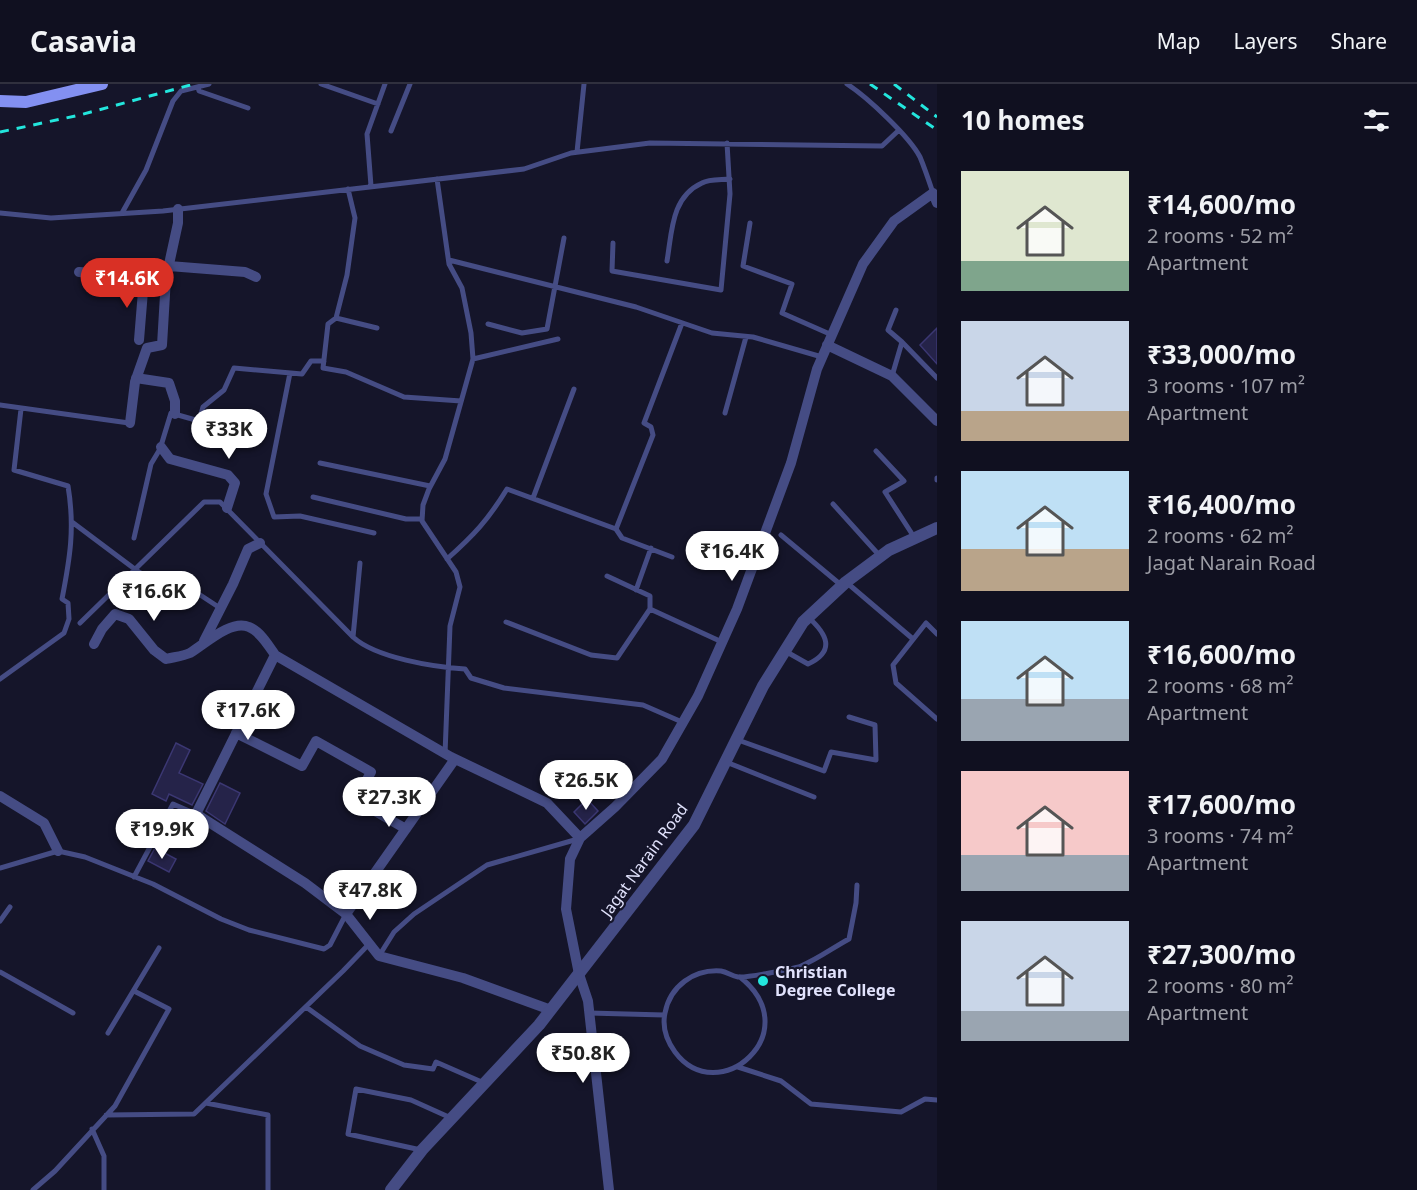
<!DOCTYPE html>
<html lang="en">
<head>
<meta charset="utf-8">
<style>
  body { margin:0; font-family:"Noto Sans",sans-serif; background:#1e1e2d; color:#f1f3f6; height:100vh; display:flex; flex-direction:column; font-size:22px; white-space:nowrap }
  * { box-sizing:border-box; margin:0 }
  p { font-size:20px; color:#9c9da5 }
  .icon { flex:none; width:33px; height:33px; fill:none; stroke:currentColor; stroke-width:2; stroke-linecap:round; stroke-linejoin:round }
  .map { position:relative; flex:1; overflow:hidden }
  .drawer { display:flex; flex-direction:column; background:#101020; width:480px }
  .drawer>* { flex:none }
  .price { position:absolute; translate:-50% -51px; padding:0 14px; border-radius:21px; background:#fff; color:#222; font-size:20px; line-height:39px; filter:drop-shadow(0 2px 3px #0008) }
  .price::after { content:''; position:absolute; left:50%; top:36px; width:18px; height:14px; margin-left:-9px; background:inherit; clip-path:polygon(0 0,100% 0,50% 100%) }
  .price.current { background:#d93025; color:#fff }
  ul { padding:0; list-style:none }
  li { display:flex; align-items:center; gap:18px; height:150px; padding:0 24px }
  li span { display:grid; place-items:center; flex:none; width:168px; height:120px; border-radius:0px; color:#555 }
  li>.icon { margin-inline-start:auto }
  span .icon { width:72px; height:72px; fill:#fffc; stroke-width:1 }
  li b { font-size:26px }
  h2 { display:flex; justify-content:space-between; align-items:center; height:72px; padding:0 24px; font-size:26px }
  header { display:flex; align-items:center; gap:36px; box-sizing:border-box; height:84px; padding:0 30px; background:#101020; border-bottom:2px solid #30303e }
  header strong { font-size:28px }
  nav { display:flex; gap:33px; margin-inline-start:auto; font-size:21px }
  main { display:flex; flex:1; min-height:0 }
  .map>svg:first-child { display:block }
  .building { fill:#252349; stroke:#3b3772; stroke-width:1.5 }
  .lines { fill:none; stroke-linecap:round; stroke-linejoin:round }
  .service { stroke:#454c84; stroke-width:5 }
  .minor { stroke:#454c84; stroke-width:10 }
  .tertiary { stroke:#454c84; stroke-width:12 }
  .secondary { stroke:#8390f1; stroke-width:12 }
  .rail { stroke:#23e6dd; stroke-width:3; stroke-dasharray:9 8; stroke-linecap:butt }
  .poi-dot { fill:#23e6dd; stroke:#15152a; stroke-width:2 }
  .labels { text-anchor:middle; stroke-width:4.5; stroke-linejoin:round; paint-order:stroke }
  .street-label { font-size:16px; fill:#e1e2fc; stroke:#15152a }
  .poi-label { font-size:16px; font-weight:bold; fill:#e1e2fc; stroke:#15152a; text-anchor:start }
</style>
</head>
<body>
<header>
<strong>Casavia</strong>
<nav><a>Map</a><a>Layers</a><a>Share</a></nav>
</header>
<main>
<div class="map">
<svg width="937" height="1106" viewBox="0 0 937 1106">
  <rect width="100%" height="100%" fill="#15152a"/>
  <!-- building -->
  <path class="building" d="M937,244V280L920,261Z
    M176,659L190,666L179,689L203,700L192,721L169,710L166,717L152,710Z
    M220,699L240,709L225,740L206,727Z
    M587,715L598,727L585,740L574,728Z
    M173,730L193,741L183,759L164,748Z
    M155,764L176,775L169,788L148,777Z"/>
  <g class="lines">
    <!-- service -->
    <path class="service" d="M321,0L378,20
      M847,0C867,13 909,52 920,73C925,85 929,97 933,109
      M198,3L199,7L248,24
      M391,47L410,0
      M577,68L584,0
      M437,95L449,180L462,204L471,249L473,275L445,375L429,405L423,421L422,437L456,488L460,503L450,542L445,670
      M371,102L367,50L385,0
      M348,105L355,134L347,191L336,234L328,240L323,284L346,288L404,313L461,317
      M0,129L51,134L163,127L524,85L571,69L650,59L882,62L899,46
      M122,129L146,86L173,17L181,7L209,0
      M750,139L743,182L792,200L782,229L832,251
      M613,159L612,187L721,206L730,110L727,59
      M449,176L636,223L712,249L753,253L822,273
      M667,177C672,148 671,113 702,99C709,95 721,96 730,95
      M336,234L377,244
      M488,240L522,249L547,245L564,154
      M902,258L937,294
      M473,275L558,255
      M290,289L266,410L274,433L300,432L374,449
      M892,292L902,258L888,246L896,226
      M0,321L129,339
      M725,329L746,253
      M876,367L904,397L885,408L914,453
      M320,379L430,402
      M937,394V396
      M313,413L406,435H422
      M533,414L574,305
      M833,420L879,471
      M72,438L136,486L155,498L179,497L220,524
      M616,445L653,351L651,343L644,339L682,239
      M781,451L841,501
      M134,454L151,380L160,365L171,329L199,337L203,323L224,306L234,284L302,290L311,277H324
      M447,475C474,451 488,436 507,405L616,445L622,454L672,473
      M360,479L353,553C376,574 434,583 465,585L471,594L504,604L643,621L682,638
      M607,492L650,512V525L722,558
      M846,498L913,555
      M636,506L651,464
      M506,538L591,571L617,574L650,525
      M80,539L204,418H220L353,553
      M937,550L926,539L893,581L896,599L937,635
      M785,567L808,580C836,567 827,550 808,533
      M0,595L64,549L69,535L68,519L62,515C70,474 75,444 68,402L14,386L21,325
      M738,656L824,687L831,668L876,676L875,641L849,633
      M726,678L814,713
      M0,784L58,767L85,773L153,800L221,835L249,846L324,865L330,861L346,830
      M134,793L173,720L196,730
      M0,837L10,823
      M379,872L394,848L414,830L487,781L578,755
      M0,888L73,929
      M740,893C809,948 718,1026 675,968C667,957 662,943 665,929C670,902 694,885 721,887C727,888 732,892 738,893C746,894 793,885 801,882C818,875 834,863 849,855L856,819L857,801
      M306,923L360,962L404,981L433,985L436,978L484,999
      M589,929L664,931
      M108,949L159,864
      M738,983L781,997L811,1020L901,1028L925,1015L937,1016
      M206,1019L268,1031V1106
      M106,1031L194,1030L343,887L369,860
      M92,1045L104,1072V1106
      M421,1066L348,1050L356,1005L411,1016L451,1034
      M33,1106L55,1087L115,1022L169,925L134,907"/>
    <!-- minor -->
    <path class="minor" d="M169,182L245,188L256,193
      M79,188L166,194
      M139,256L143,207L141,193
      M827,261L892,292L937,337
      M136,294L169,299L175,317V330
      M130,339L135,298L147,264L162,261L166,194L178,139V125
      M161,363L170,375L228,391L235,399L227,424
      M113,508L157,524L166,498
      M204,557L233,500L248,465L260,459
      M94,560L102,545L115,530L129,535L154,566L166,575C174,573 183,572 190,569C205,560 231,535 249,543C260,547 269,562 275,571L451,673L547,719L580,754
      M275,571L196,730L305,799L346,830L379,872L463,894L551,926
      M236,649L302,682L316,657L371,688L356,716L406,745
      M0,712L44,739L58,767
      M346,830L455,675
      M609,1106L588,917L579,890L566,825L570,775L580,754L615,723L662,675L698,612L737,525L791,379L817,285L863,180L894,137L933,109L937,119"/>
    <!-- tertiary -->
    <path class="tertiary" d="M391,1106L422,1066L539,941L694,741L763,602L803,538L846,498L889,466L937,444"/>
    <!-- secondary -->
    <path class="secondary" d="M0,17L26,18L102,0"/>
    <!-- rail -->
    <path class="rail" d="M870,0L937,46
      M894,0L937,33
      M0,48L80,31L194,0"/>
  </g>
  <!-- markers -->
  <circle class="poi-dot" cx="763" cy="897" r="6"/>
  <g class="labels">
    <!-- street labels -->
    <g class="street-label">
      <text transform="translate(644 776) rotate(-54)" y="6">Jagat Narain Road</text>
    </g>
    <!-- poi labels -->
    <g class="poi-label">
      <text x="775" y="894">Christian<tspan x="775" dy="18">Degree College</tspan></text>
    </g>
  </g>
</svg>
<b class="price current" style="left:127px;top:225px">₹14.6K</b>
<b class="price" style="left:229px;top:376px">₹33K</b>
<b class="price" style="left:732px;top:498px">₹16.4K</b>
<b class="price" style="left:154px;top:538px">₹16.6K</b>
<b class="price" style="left:248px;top:657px">₹17.6K</b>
<b class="price" style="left:586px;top:727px">₹26.5K</b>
<b class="price" style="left:389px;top:744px">₹27.3K</b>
<b class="price" style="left:162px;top:776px">₹19.9K</b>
<b class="price" style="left:370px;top:837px">₹47.8K</b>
<b class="price" style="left:583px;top:1000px">₹50.8K</b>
</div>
<section class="drawer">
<h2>10 homes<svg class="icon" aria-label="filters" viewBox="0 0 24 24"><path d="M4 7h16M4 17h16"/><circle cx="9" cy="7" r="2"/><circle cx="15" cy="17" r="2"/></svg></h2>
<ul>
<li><span style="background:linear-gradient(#dfe7d0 75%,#7fa58c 0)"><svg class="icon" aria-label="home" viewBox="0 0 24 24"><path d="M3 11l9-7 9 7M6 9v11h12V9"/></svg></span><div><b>₹14,600/mo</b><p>2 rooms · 52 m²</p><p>Apartment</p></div></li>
<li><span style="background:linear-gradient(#c9d6e8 75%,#b9a48a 0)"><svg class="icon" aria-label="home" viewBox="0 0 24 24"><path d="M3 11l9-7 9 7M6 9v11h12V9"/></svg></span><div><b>₹33,000/mo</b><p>3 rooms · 107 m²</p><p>Apartment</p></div></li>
<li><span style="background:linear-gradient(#bfe0f5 65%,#b9a48a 0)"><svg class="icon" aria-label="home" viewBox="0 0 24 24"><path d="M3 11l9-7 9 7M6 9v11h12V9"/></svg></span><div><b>₹16,400/mo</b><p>2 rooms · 62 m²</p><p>Jagat Narain Road</p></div></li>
<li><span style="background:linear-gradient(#bfe0f5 65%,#9aa5b1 0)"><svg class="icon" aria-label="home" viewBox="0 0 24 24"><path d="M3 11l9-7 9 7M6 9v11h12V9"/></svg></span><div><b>₹16,600/mo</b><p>2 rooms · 68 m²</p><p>Apartment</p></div></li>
<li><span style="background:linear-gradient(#f6c9c9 70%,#9aa5b1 0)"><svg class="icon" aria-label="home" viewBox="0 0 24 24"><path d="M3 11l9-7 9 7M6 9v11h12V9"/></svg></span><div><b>₹17,600/mo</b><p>3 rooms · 74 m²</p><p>Apartment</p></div></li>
<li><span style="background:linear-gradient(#c9d6e8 75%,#9aa5b1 0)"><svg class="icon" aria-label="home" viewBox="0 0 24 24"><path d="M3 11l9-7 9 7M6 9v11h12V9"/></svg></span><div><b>₹27,300/mo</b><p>2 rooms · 80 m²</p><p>Apartment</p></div></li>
</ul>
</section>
</main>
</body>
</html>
